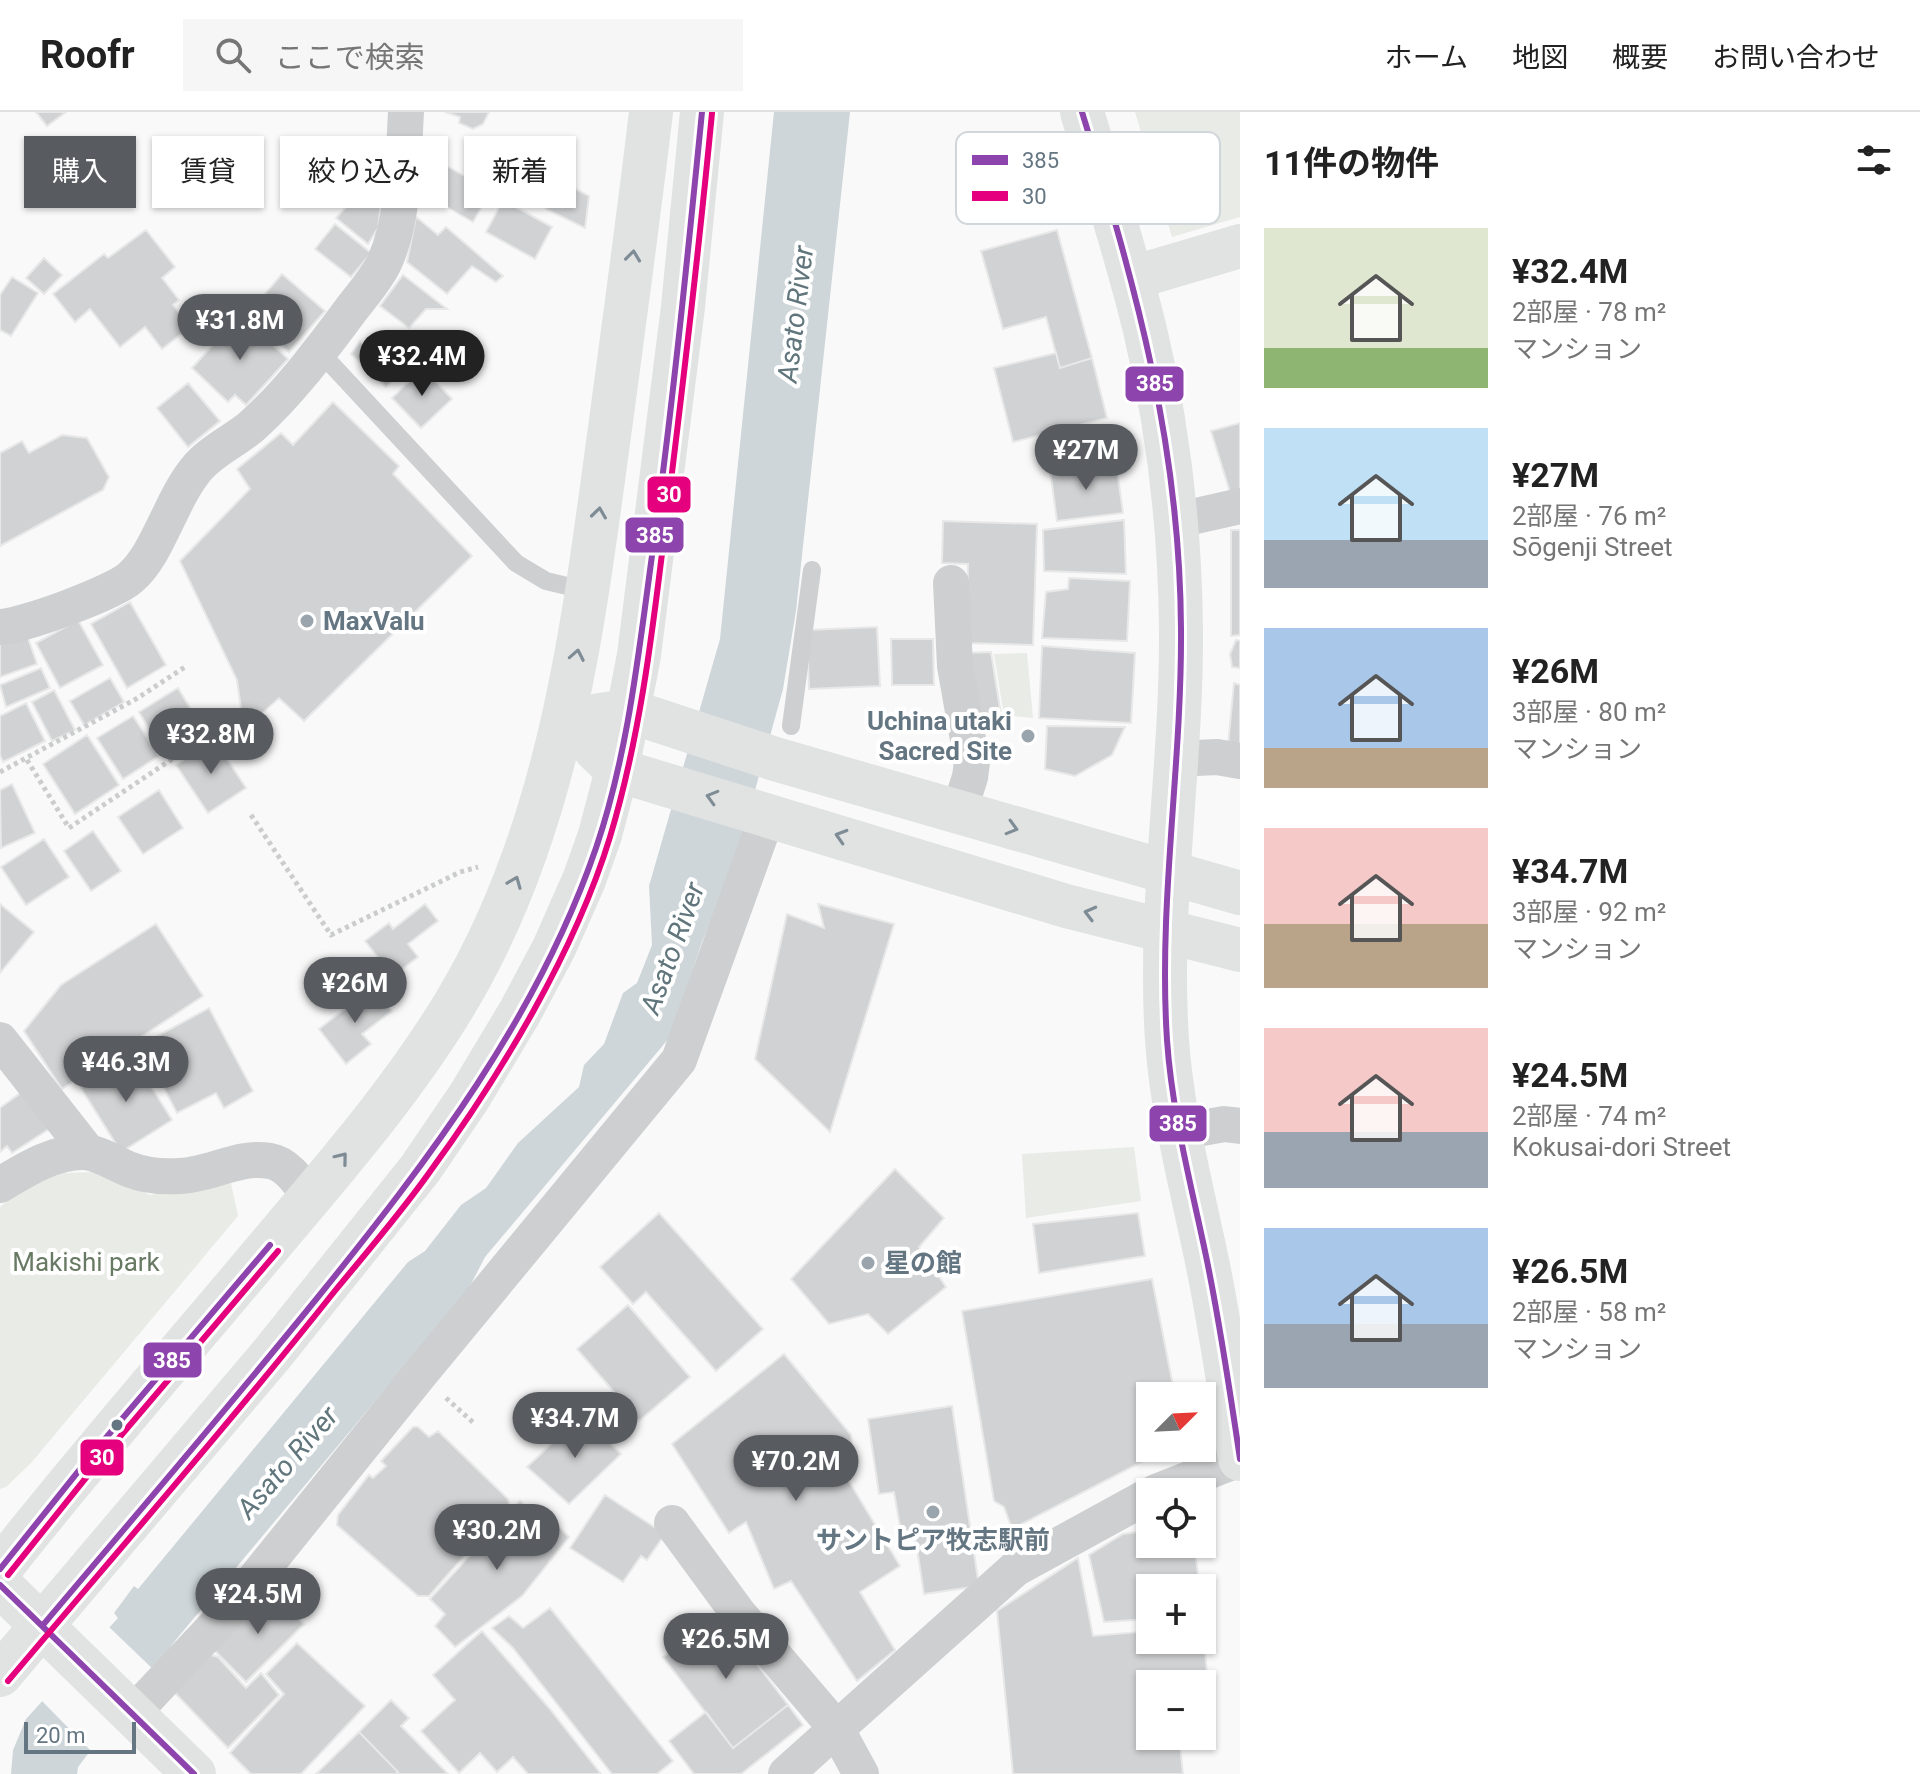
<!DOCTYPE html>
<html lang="ja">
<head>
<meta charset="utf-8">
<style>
  body { margin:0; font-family:Roboto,"Noto Sans JP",sans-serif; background:#f6f6f6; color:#222; height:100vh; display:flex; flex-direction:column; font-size:30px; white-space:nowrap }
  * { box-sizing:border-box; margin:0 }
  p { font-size:26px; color:#767676 }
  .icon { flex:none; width:44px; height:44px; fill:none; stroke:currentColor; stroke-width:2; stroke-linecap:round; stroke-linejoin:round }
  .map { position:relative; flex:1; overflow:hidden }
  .sheet { display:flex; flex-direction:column; background:#fff; width:680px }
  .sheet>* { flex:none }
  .top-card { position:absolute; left:24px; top:24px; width:760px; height:72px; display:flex; gap:16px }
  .needle { width:52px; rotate:66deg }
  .buttons { position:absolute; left:1136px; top:1270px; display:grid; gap:16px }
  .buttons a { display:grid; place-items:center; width:80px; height:80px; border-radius:0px; background:#fff; box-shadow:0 2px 6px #0004; font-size:40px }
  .scale { position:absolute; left:24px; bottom:20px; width:112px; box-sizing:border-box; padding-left:8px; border:4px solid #657683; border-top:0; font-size:22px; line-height:28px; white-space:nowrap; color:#657683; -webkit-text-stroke:6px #fff; paint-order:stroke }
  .price { position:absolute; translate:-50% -68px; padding:0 18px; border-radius:28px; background:#585c60; color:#fff; font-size:26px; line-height:52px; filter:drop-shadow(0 2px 4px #0008) }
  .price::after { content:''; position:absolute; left:50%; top:48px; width:24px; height:18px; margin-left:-12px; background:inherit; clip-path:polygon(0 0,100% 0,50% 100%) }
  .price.active { background:#222; color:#fff }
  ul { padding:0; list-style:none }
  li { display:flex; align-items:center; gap:24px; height:200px; padding:0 24px }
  li span { display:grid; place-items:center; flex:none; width:224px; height:160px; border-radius:0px; color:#555 }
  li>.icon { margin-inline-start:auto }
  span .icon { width:96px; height:96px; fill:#fffc; stroke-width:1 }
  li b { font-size:34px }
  h2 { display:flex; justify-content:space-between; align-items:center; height:96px; padding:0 24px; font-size:34px }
  .tag { padding:0 28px; border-radius:0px; background:#fff; box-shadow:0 2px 6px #0004; font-size:28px; line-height:72px }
  .tag.active { background:#585c60; color:#fff }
  header { display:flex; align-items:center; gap:48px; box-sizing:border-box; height:112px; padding:0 40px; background:#fff; border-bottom:2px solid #e0e0e0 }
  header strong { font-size:38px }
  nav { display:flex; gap:44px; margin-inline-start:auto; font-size:28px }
  .search { width:560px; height:72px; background:#f6f6f6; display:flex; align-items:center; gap:20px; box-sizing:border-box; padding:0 28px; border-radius:0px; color:#767676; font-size:30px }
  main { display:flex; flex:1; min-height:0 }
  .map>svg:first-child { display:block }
  .green { fill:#e8ebe6 }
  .water { fill:#ced6d9 }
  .pier { fill:#f9f9f9 }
  .building { fill:#d0d2d3; stroke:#e8e8e8; stroke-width:2 }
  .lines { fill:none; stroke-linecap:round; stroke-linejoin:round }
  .path { stroke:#cbcccd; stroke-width:5; stroke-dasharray:4 4; stroke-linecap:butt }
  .lane { stroke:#cecfd0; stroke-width:18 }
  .street { stroke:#cecfd0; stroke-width:36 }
  .secondary { stroke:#e1e2e2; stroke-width:44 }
  .primary { stroke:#e1e2e2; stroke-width:44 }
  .bus-1-casing { stroke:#fff; stroke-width:12 }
  .bus-2-casing { stroke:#fff; stroke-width:12 }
  .bus-1 { stroke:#8e44ad; stroke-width:6 }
  .bus-2 { stroke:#e5007d; stroke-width:6 }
  .oneway { stroke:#7e8c96 }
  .poi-dot { fill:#99a4ac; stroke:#fff; stroke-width:3 }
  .bus-dot { fill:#657683; stroke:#fff; stroke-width:3 }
  .labels { text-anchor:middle; stroke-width:8; stroke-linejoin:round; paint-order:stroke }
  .poi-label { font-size:26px; font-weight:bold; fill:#657683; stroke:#fff; text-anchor:start }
  .park-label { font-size:26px; fill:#687a64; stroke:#fff }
  .water-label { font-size:28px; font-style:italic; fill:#60757c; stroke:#fff }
  .key { fill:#fff; stroke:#d1d6da; stroke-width:2 }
  .key-label { font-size:22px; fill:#657683 }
  .line-badge { stroke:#fff; stroke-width:3 }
  .badge-label { font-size:22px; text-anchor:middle; font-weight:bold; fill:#fff }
</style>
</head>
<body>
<header>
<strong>Roofr</strong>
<div class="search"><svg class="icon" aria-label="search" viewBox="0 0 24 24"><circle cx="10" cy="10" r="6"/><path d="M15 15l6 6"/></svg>ここで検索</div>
<nav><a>ホーム</a><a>地図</a><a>概要</a><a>お問い合わせ</a></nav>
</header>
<main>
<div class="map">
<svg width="1240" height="1662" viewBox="0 0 1240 1662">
  <rect width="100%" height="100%" fill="#f9f9f9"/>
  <!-- green -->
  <path class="green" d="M1135,0H1240V105L1172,125Z
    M1027,541L1033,606L1004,603L994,542Z
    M1134,1035L1141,1089L1026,1106L1022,1042Z
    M94,1060L115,1065L150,1083L231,1071L238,1104L31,1351L6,1375L0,1377V1095L25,1074L64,1061Z"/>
  <!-- water -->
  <path class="water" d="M774,0H850L796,499L783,577L735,751L702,830L670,925L485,1145L468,1178L179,1524L78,1655L77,1662H11L13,1638L26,1607L118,1506L114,1501L134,1474L138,1477L408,1150L425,1139L461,1093L486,1076L518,1031L579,975L584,953L604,932L623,881L637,871L652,833L649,774L720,527Z"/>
  <!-- pier -->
  <path class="pier" d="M107,1513L156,1560L93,1641L40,1587Z"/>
  <!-- building -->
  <path class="building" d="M36,0H66L47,14Z
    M445,0H489L483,12L473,17L459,11L460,5Z
    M502,39L547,61L535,85L491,62Z
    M429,48L435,51L436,48L491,79L473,110L424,82L432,68L421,62Z
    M372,67L383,74L378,116L368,132L336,106Z
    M561,69L589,84L585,116L546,97Z
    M503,88L552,115L535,147L486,120Z
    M416,105L438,123L446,115L503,164L496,170L472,154L447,182L407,150Z
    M335,112L371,141L351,165L315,137Z
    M146,118L175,155L162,166L179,188L173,193L190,215L162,237L145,215L120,235L90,197L75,210L53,182L104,142L108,146Z
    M1057,118L1092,246L1060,256L1046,205L1003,217L981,139Z
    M44,146L62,163L44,182L26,166Z
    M282,162L325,199L289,240L247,203Z
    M403,163L447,197H426L409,216L380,194Z
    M12,165L38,181L11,224L0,218V183Z
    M240,203L288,247L246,293L235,283L228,290L192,256Z
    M420,225L425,231L410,243L415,248L386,275L351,242L360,229L376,245L395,227L406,238Z
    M1056,241L1060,256L1092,246L1107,306L1013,330L994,256Z
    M423,256L452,287L421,316L392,286Z
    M188,271L220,309L188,335L157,296Z
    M333,290L399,354L393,362L472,444L304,609L279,586L249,613L242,604L237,568L180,449L250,377L237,357L281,321L293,333Z
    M1240,311V378L1230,380L1211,319Z
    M62,323L87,326L109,365L103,378L0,434V341L22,329L29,341Z
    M1116,350L1123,401L1057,409L1050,358Z
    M1124,408L1126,462L1044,459L1043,418Z
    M943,409L1037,412L1033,533L966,531L968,452L942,451Z
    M1231,418H1240V523L1231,524Z
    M1069,466L1130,469L1127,529L1042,526L1046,480L1068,477Z
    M130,490L166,553L127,576L91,512Z
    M78,508L103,553L60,576L36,531Z
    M877,515L880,574L809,577L807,518Z
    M27,523L37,552L0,565V532Z
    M891,527H933L934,573H892Z
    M1236,528L1240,529V556L1232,555L1230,542Z
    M1042,534L1135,541L1131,611L1039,606Z
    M991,540L1001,603L978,606L967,541Z
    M41,556L50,576L6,595L0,573Z
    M110,566L124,590L84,613L70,589Z
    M1234,571L1240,573V634L1228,633Z
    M178,576L201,614L162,638L139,600Z
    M54,578L75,618L52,629L32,590Z
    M26,591L45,629L3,650L0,643V604Z
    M133,604L159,644L123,667L97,626Z
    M1047,614L1125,615L1112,643L1075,664L1045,657Z
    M87,623L119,673L75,702L43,652Z
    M214,627L246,676L208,701L176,653Z
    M12,672L35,721L1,736L0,678Z
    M159,678L183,716L143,742L118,705Z
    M93,719L121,759L91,779L64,739Z
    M44,727L69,765L26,793L1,755Z
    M0,792L34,820L0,861Z
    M425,792L438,809L408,832L418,845L393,864L365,829L389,811L393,817Z
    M818,792L894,812L830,1020L755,947L787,802L824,816Z
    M156,812L203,884L62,977L24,919L61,873Z
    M373,875L392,899L362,922L371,932L346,952L319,917Z
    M209,896L253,979L224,996L216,981L177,1001L141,933Z
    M132,944L172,1008L121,1040L81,976Z
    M26,977L52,1015L12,1041L7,1034L0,1040V996Z
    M895,1057L944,1106L919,1135L946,1175L888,1222L868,1202L829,1212L791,1167Z
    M659,1101L763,1217L716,1259L646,1180L633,1192L600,1155Z
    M1138,1101L1145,1144L1039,1161L1033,1112Z
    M1152,1167L1175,1284H1150V1336H1163L1161,1340L1012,1417L1004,1395L994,1389L962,1199Z
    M628,1193L690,1265L639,1309L577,1237Z
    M784,1242L851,1323L852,1341L838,1351L900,1454L860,1480L895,1538L857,1569L791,1469L774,1477L746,1410L729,1421L672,1332Z
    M952,1294L979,1474L924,1482L914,1417L901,1420L894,1380L879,1382L868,1307Z
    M582,1303L621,1342L569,1392L527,1355Z
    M413,1315H418L429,1325L438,1319L508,1387L509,1392L483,1423L477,1424L464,1414L460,1418L474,1433L429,1484H418L337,1413L338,1403L369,1363L373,1366L386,1354L381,1349Z
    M605,1383L665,1422L647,1448L641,1444L623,1470L570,1436Z
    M520,1389L535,1403L540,1396L569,1425L522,1484L455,1535L435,1514L445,1502L430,1487Z
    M1150,1418V1432H1194L1200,1476H1150V1507L1104,1510L1089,1443L1123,1422Z
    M1078,1446L1093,1524L1150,1519V1528H1202L1203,1515L1207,1562L1173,1569V1572H1150V1624H1179L1183,1662H1013L997,1499Z
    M270,1478L304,1512L246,1570L212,1536Z
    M550,1496L673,1649L657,1662H612L513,1536L492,1516L509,1504L523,1516Z
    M719,1502L788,1593L733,1636L663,1545Z
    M482,1519L549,1596L601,1662H528L513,1645L497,1660L480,1641L459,1661L421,1619L455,1588L433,1563Z
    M297,1531L365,1594L301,1662H251L230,1641L284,1582L266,1562Z
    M211,1543L218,1545L246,1576L261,1561L279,1583L228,1636L176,1582L177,1577Z
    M391,1588L409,1606L401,1614L448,1662H396L398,1660L359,1620Z
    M788,1593L803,1613L741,1662H694L669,1629L706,1600L733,1636Z
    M359,1620L398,1660L396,1662H316Z"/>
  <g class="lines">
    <!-- path -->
    <path class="path" d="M27,648L69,716L220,615
      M0,660L136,587L185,555
      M251,703L331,823L460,760L478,755
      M446,1286L475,1312"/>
    <!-- lane -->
    <path class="lane" d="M320,240L516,451L546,469L588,479
      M791,614L812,458"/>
    <!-- street -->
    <path class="street" d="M1174,409L1240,394
      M951,471L955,554L972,650L970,665L959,700
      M0,515C23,514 113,481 130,466C159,442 171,385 199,354C214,337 236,328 252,314C290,280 320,239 350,199C362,183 377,167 385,149C405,103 403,49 406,0
      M1175,647L1217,645L1240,649
      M0,928L88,1040
      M1180,1020L1224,1012L1240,1014
      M0,1073C25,1058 55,1039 85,1040C100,1041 117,1053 131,1058C146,1064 163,1065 180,1064C210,1063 240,1043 270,1049C288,1052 300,1072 310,1085
      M1156,1380L1240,1347
      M672,1411L738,1501L836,1616L861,1662
      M132,1602L229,1499L420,1262L679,948L768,702
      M786,1662L1015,1457L1150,1383"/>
    <!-- secondary -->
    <path class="secondary" d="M1132,166L1240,134
      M599,603L629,599L775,647L1240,781
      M595,637L617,658L1066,794L1240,838
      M0,1457C92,1340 191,1228 286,1114C346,1043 408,970 456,890C554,726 580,539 605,353C621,235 637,118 651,0
      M0,1473L194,1662
      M0,1563L272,1242L420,1057L469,985L520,900L554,836L584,768L600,723L617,658L639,543L683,195L702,0"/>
    <!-- primary -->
    <path class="primary" d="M1082,0C1104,72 1127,144 1145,218C1168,314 1180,418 1181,517C1182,654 1158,791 1167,928C1172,1001 1191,1073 1206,1144C1220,1211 1230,1279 1240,1347"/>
    <!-- bus-1 casing -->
    <g class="bus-1-casing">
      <path id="bus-1" d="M1082,0C1136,175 1180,332 1181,517C1182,654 1158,791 1167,928C1172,1001 1191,1072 1206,1144C1220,1211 1230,1279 1240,1347
        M0,1457L93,1341L270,1133
        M0,1473L194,1662
        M43,1513C135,1404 228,1296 318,1185C429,1048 538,905 596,736C627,645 638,546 651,451C672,301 687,150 702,0"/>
    </g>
    <!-- bus-2 casing -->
    <g class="bus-2-casing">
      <path id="bus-2" d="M8,1463L101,1347L278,1139
        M8,1569C117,1440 229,1312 334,1180C366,1141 400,1102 429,1061C500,964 575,840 610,725C641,622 653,515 666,409C683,273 699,137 712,1"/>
    </g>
    <!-- bus-1 -->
    <use href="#bus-1" class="bus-1"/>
    <!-- bus-2 -->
    <use href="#bus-2" class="bus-2"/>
  </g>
  <!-- one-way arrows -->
  <defs><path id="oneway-chevron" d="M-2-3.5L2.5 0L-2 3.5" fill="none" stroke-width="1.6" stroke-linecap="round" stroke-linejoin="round" transform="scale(2)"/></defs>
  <g class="oneway">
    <use href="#oneway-chevron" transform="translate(633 144) rotate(-83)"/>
    <use href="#oneway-chevron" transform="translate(599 401) rotate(-82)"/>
    <use href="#oneway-chevron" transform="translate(577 543) rotate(-79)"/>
    <use href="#oneway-chevron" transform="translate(712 685) rotate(-164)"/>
    <use href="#oneway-chevron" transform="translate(1012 716) rotate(16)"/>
    <use href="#oneway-chevron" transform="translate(841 724) rotate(-163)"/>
    <use href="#oneway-chevron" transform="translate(515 770) rotate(-68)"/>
    <use href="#oneway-chevron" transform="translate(1090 801) rotate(-165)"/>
    <use href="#oneway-chevron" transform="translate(342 1046) rotate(-51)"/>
  </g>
  <!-- markers -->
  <g class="poi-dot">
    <circle cx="307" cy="509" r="8"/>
    <circle cx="1028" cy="624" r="8"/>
    <circle cx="868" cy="1151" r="8"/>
    <circle cx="933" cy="1400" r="8"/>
  </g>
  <circle class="bus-dot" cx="117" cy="1313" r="7"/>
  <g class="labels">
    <!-- poi labels -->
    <g class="poi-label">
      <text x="323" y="518">MaxValu</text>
      <text x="1012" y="618" text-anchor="end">Uchina utaki<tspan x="1012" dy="30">Sacred Site</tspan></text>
      <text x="884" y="1160">星の館</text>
      <text x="933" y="1437" text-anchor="middle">サントピア牧志駅前</text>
    </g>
    <!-- park labels -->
    <g class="park-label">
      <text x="86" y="1159">Makishi park</text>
    </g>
    <!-- water labels -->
    <g class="water-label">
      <text transform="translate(795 202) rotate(-83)" y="10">Asato River</text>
      <text transform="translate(672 836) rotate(-70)" y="10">Asato River</text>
      <text transform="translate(287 1350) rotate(-49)" y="10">Asato River</text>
    </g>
  </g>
  <!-- legend -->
  <rect x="956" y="20" width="264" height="92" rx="12" class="key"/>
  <rect x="972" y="43" width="36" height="10" fill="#8e44ad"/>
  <rect x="972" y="79" width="36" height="10" fill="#e5007d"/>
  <g class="key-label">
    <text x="1022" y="56">385</text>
    <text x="1022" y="92">30</text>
  </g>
  <g class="line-badge">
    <rect x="1124" y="253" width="61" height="38" rx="8" fill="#8e44ad"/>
    <rect x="646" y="363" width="46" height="39" rx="8" fill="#e5007d"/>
    <rect x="624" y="404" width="61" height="38" rx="8" fill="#8e44ad"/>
    <rect x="1148" y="992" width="60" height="39" rx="8" fill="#8e44ad"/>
    <rect x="142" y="1229" width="61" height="38" rx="8" fill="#8e44ad"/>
    <rect x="79" y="1326" width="46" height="39" rx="8" fill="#e5007d"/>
  </g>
  <g class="badge-label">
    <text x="1155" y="279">385</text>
    <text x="669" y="390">30</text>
    <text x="655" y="431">385</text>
    <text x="1178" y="1019">385</text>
    <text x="172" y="1256">385</text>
    <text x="102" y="1353">30</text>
  </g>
</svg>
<div class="buttons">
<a><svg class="needle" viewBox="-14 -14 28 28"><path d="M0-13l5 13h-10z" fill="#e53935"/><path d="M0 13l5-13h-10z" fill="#767676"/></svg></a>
<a><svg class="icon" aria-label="locate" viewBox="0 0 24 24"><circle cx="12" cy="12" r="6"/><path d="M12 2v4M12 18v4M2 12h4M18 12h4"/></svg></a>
<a>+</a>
<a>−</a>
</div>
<div class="scale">20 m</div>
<b class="price" style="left:240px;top:250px">¥31.8M</b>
<b class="price active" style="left:422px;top:286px">¥32.4M</b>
<b class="price" style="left:1086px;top:380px">¥27M</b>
<b class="price" style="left:211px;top:664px">¥32.8M</b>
<b class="price" style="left:355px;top:913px">¥26M</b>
<b class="price" style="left:126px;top:992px">¥46.3M</b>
<b class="price" style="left:575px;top:1348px">¥34.7M</b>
<b class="price" style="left:796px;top:1391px">¥70.2M</b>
<b class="price" style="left:497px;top:1460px">¥30.2M</b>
<b class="price" style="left:258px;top:1524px">¥24.5M</b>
<b class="price" style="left:726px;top:1569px">¥26.5M</b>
<div class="top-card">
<a class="tag active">購入</a>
<a class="tag">賃貸</a>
<a class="tag">絞り込み</a>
<a class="tag">新着</a>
</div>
</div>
<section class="sheet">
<h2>11件の物件<svg class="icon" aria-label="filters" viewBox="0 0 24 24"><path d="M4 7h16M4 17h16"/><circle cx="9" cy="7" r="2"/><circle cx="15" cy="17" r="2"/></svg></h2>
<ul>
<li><span style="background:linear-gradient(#dfe7d0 75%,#8fb573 0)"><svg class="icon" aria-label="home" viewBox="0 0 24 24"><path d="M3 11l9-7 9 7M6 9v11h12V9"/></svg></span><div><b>¥32.4M</b><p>2部屋 · 78 m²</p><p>マンション</p></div></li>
<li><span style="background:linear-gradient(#bfe0f5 70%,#9aa5b1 0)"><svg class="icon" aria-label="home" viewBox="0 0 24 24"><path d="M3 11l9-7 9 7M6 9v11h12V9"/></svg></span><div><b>¥27M</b><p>2部屋 · 76 m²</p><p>Sōgenji Street</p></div></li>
<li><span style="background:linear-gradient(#a9c7e8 75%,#b9a48a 0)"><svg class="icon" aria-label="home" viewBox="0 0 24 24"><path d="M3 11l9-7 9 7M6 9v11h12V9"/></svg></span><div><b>¥26M</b><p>3部屋 · 80 m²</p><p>マンション</p></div></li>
<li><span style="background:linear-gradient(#f6c9c9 60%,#b9a48a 0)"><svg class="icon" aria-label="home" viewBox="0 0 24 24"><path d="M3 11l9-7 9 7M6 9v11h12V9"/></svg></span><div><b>¥34.7M</b><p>3部屋 · 92 m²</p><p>マンション</p></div></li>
<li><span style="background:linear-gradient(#f6c9c9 65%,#9aa5b1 0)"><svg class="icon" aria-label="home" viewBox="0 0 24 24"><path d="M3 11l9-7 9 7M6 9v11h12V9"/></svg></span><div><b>¥24.5M</b><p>2部屋 · 74 m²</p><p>Kokusai-dori Street</p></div></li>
<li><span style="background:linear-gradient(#a9c7e8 60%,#9aa5b1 0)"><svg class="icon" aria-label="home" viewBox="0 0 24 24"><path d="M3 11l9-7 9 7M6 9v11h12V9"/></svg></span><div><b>¥26.5M</b><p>2部屋 · 58 m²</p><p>マンション</p></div></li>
</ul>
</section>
</main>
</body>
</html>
